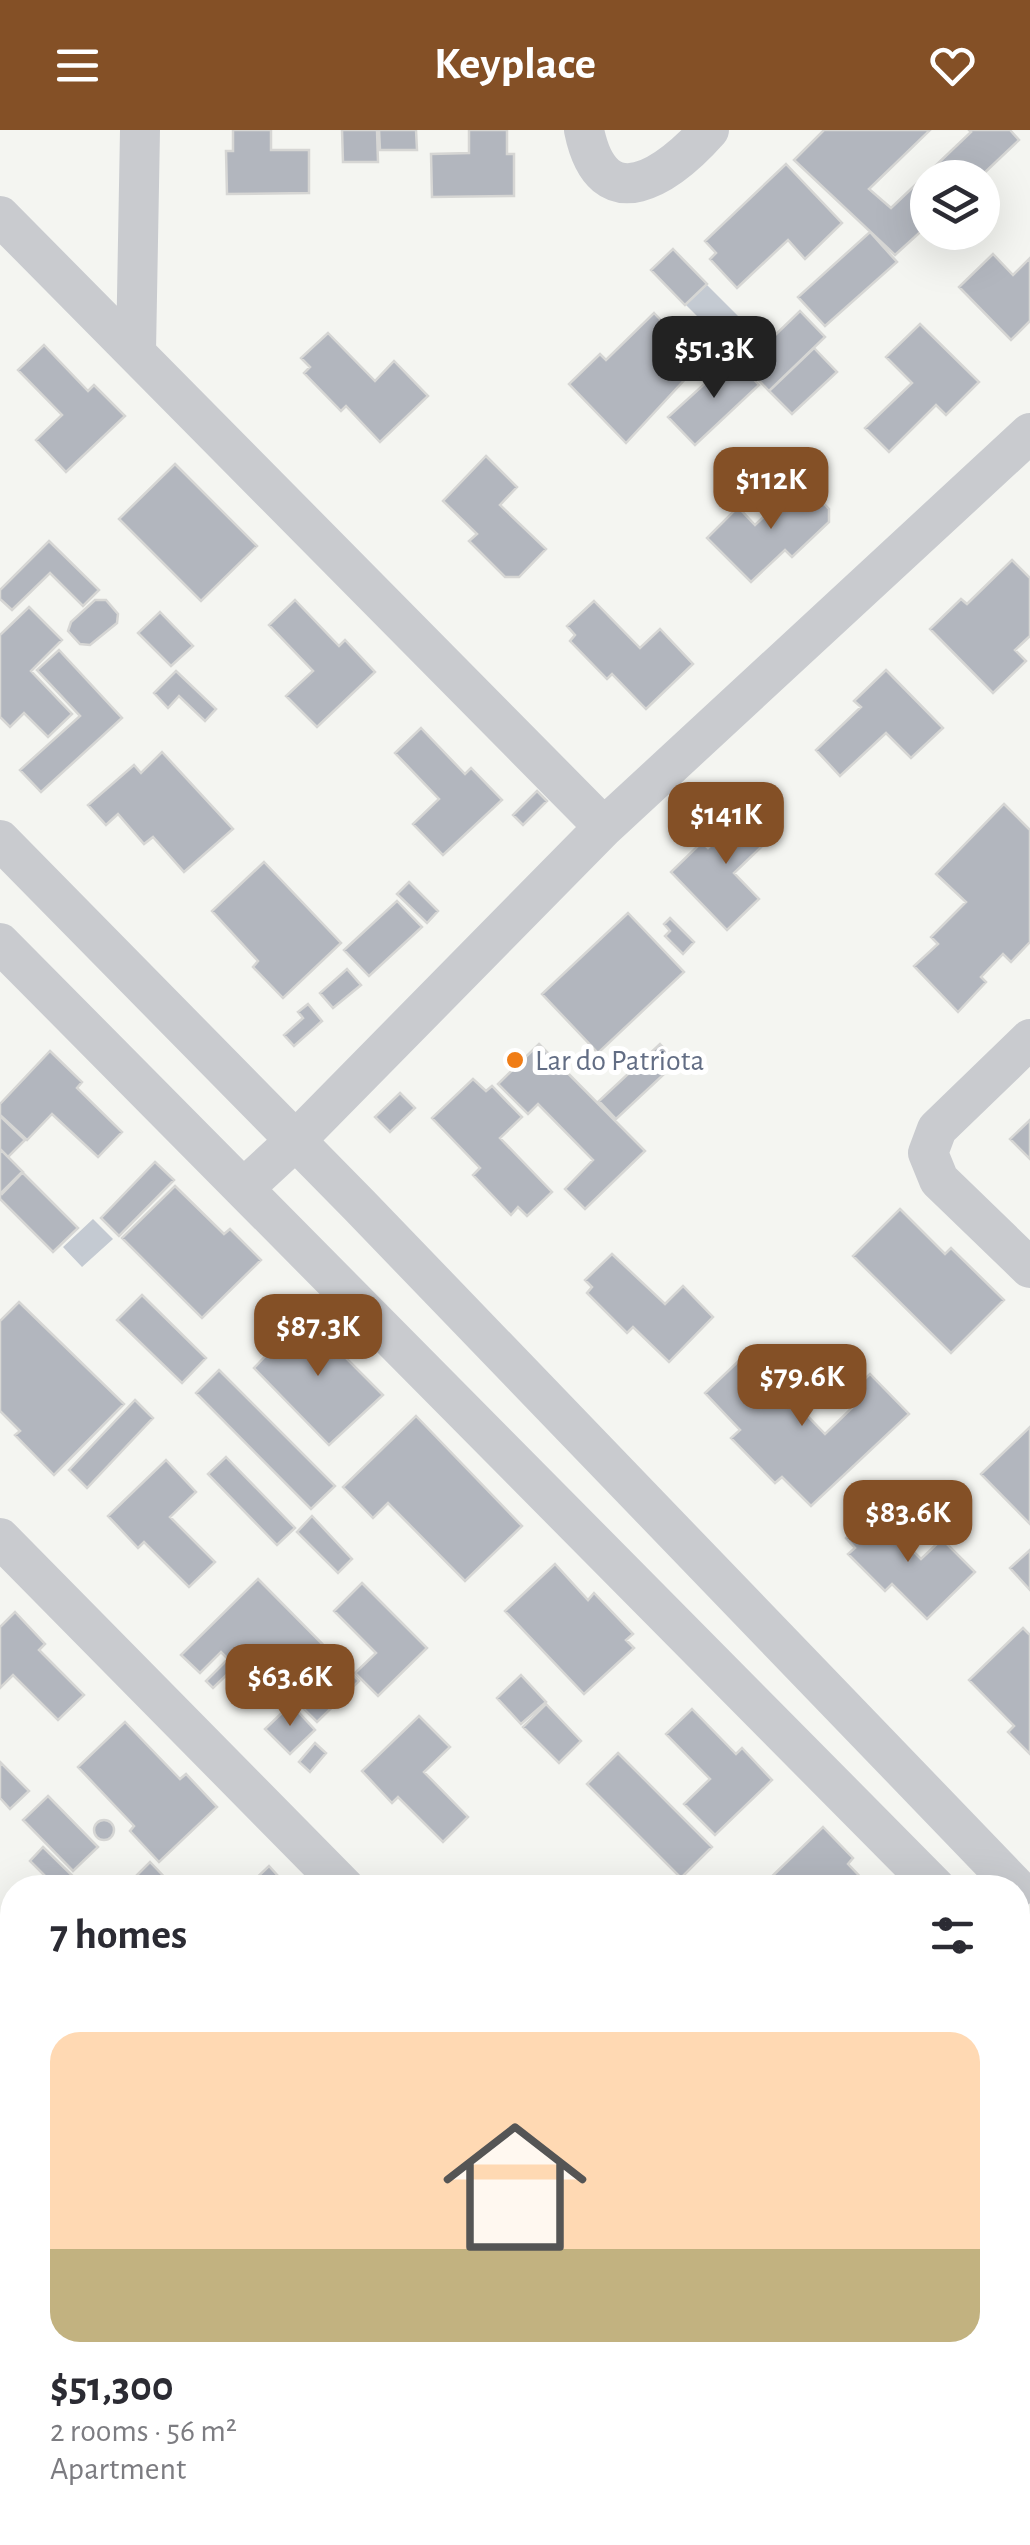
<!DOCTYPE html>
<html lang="en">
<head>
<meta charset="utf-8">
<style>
  body { margin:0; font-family:"Alegreya Sans",sans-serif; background:#f2f2f3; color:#2b2b33; height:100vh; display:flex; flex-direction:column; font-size:38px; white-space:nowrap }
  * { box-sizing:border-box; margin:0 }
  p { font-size:32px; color:#7c7c81 }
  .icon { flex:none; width:55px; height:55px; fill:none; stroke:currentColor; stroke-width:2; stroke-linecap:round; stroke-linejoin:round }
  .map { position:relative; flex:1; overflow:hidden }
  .drawer { position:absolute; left:0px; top:1745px; width:1030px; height:670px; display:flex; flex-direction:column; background:#fff; border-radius:40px 40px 0 0; box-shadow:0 10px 40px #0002 }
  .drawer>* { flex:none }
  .fabs { position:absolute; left:910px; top:30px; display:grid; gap:20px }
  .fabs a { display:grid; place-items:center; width:90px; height:90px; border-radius:50%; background:#fff; box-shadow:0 10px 40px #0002; font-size:50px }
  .price { position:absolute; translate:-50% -85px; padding:0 22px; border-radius:20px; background:#845026; color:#fff; font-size:32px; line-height:65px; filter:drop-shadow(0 2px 5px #0008) }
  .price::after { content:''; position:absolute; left:50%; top:60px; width:30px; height:22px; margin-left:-15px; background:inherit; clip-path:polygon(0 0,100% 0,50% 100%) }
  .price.selected { background:#222; color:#fff }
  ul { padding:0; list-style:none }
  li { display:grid; align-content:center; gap:20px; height:530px; padding:0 50px }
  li+li { border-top:2px solid #e1e1e2 }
  li span { display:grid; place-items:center; height:310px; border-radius:30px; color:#555 }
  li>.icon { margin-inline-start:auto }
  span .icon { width:180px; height:180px; fill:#fffc; stroke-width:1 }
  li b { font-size:42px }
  h2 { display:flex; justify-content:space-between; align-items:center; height:120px; padding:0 50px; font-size:42px }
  header { display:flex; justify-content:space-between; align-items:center; height:130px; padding:0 50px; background:#845026; color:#fff; font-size:45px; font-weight:700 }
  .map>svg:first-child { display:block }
  .water { fill:#c4cad2 }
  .building { fill:#b2b6be; stroke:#d6d6d4; stroke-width:2.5 }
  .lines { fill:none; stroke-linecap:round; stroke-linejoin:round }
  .street { stroke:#c9cbcf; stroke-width:40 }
  .poi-dot { fill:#f07d16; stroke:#fff; stroke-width:4 }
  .labels { text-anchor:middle; stroke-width:10; stroke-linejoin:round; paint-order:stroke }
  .poi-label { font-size:30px; fill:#626d84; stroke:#fff; text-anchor:start }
</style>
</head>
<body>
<header><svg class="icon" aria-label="menu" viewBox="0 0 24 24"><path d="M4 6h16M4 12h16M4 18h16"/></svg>Keyplace<svg class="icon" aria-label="heart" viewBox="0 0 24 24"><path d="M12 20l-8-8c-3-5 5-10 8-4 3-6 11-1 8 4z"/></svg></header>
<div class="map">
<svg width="1030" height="2415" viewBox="0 0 1030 2415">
  <rect width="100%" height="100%" fill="#f4f5f1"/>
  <!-- water -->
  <path class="water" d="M707,155L744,192L738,205L723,212L686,175Z
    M93,1089L113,1109L82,1137L63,1117Z"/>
  <!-- building -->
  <path class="building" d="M233,0H271V20H309V63L227,64L226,21H233Z
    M342,0H377L378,32H343Z
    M379,0H416L417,20H380Z
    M469,0H507V24H514V66L432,67L431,24L469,23Z
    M824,0H930L869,59L891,78L971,2L969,0H1010L1019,10L979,48H928V95L895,125L794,30Z
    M786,34L842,93L805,129L788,110L737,158L710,129L716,123L705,111Z
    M870,102L897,132L825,196L798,167Z
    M673,119L707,154L685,175L651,140Z
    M993,124L1013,145L1030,128V191L1011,210L959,157Z
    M800,181L825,207L769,261L744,235Z
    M654,183L701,232L626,313L569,254L600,224L606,230Z
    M920,194L979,252L946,285L936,275L889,322L865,298L912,253L886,227Z
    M328,203L375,251L394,231L428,266L380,312L346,276L341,281L304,243L310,237L301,228Z
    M44,215L88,261L94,255L125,286L66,342L36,310L62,285L18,240Z
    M814,218L837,242L792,284L769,261Z
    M733,228L759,255L695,315L668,287Z
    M486,326L517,357L500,375L546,419L519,447H505L469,411L477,404L443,371Z
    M175,334L257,416L201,471L119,389Z
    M802,351L829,379V392L792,427L785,420L751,452L707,408L738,377L755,395Z
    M49,411L99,460L83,476L50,443L12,480L0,469V460Z
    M1012,430L1030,448V506L1015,520L1026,531L993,563L930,499L961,469L967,474Z
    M95,470H106L118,484L117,493L90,515L80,514L68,501L71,492Z
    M295,470L339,516L345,510L375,542L317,597L286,566L313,541L269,495Z
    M594,471L640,518L660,499L693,534L646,579L612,544L607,549L570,511L575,505L567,496Z
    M29,477L62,510L31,541L72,584L48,607L24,583L10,597L0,587V505Z
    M160,482L193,516L171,536L138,503Z
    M59,520L122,588L41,662L20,640L80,586L37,540Z
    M886,540L943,598L911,628L886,603L840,646L816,620L861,577L854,571Z
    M176,541L216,579L205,591L179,566L168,578L154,563Z
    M421,598L465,644L471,638L502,670L443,725L413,694L439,669L395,623Z
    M162,622L233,699L184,742L153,707L144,714L118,684L106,695L88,675L134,635L141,643Z
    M537,661L547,671L523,695L513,685Z
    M754,674L779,700L734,743L759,769L727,800L671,742L702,712L708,718Z
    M1004,674L1030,700V812L1011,832L1003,824L981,847L986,852L958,882L914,836L938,814L931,807L966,772L936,744Z
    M264,732L341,813L283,868L253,837L258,831L212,781Z
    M409,752L438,781L427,793L397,764Z
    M397,771L422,797L369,846L344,820Z
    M628,783L684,842L598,923L542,864Z
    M670,788L694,812L683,824L665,806L670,801L664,794Z
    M347,839L361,855L333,878L320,863Z
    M308,874L322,891L294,916L284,905L303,888L298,882Z
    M539,914L645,1021L585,1079L565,1059L593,1030L538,974L528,984L498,954Z
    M660,914L677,932L616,989L599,971Z
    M50,921L82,952L77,958L122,1002L98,1027L52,984L27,1010L0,985V974Z
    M473,949L486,961L492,956L522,987L500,1008L552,1062L527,1086L518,1077L511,1085L473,1045L480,1038L432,988Z
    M400,963L415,978L390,1002L375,987Z
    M0,986L25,1010L8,1027L0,1019Z
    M1030,990V1029L1010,1009Z
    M0,1019L23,1042L2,1064L0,1062Z
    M155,1032L174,1050L119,1106L101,1088Z
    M22,1042L78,1098L53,1122L0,1069V1064Z
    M175,1056L224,1104L230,1099L261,1130L202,1188L122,1108Z
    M900,1079L945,1124L951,1118L1004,1170L951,1223L853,1126Z
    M612,1124L665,1174L683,1156L713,1187L669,1232L633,1197L627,1203L587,1163L592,1157L585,1150Z
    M142,1165L206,1228L182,1253L117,1190Z
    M19,1172L124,1274L54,1345L15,1305L20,1301L0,1281V1191Z
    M309,1180L341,1210L335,1217L383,1265L329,1315L254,1238Z
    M747,1223L825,1304L856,1274L848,1265L870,1244L909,1284L811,1376L782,1347L775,1353L731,1308L740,1300L705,1263Z
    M219,1240L335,1356L311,1379L196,1263Z
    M135,1270L153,1288L87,1358L69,1340Z
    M416,1286L522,1396L465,1451L388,1373L373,1388L343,1357Z
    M1030,1297V1394L981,1344Z
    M226,1327L295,1398L277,1415L208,1344Z
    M166,1330L196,1362L170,1387L215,1432L189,1457L144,1412L138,1418L108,1386Z
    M873,1381L921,1429L942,1409L975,1442L927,1489L892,1454L885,1461L848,1424L855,1418L846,1408Z
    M312,1386L352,1429L338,1443L297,1402Z
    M1030,1420V1460L1010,1438Z
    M555,1434L588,1470L594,1463L633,1504L626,1510L634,1518L584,1564L505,1481Z
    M258,1449L359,1551L317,1592L283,1558L277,1565L242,1530L213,1558L206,1551L228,1529L221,1522L200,1543L181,1525Z
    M362,1453L427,1518L378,1566L355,1543L376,1523L334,1481Z
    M15,1482L45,1514L39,1520L84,1565L58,1590L13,1545L0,1558V1497Z
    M1023,1498L1030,1505V1624L1008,1602L1014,1596L969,1550Z
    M521,1545L546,1572L521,1594L497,1568Z
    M291,1574L315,1600L290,1624L265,1599Z
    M546,1574L581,1611L559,1633L523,1597Z
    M692,1579L736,1624L742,1618L772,1650L715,1705L684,1674L710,1649L666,1604Z
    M419,1586L450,1617L424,1642L468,1687L443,1712L398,1667L392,1673L362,1641Z
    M125,1592L180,1649L186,1644L217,1677L159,1732L130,1701L134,1696L78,1637Z
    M315,1613L326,1623L310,1642L299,1632Z
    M618,1623L712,1717L681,1748L587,1654Z
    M0,1632L29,1661L10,1679L0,1668Z
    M48,1666L98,1717L73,1741L23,1690Z
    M94 1700a10 10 0 1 1 20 0a10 10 0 1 1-20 0Z
    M823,1697L853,1728L848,1734L871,1758H770L765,1753Z
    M43,1717L84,1757L57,1758L30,1731Z
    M150,1732L175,1758H124Z
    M269,1736L289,1758H246Z
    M0,1813L12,1825V1877L0,1865Z
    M1022,1953L1030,1977V2104L1018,2106V1958Z
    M1030,2214V2258H1019L1018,2215Z
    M1021,2319H1030V2362L1026,2363Z
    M84,2402H165V2415H85Z
    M293,2402H380L381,2415H294Z
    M822,2402H857L858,2415H823Z
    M929,2402H966L967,2415H930Z"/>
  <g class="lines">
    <!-- street -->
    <path class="street" d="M584,0C603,93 669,45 709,0
      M0,86L604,697
      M136,222L140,0
      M0,710L359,1075L1017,1758
      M0,813L936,1758
      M1030,909L937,999L928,1023L939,1050L1030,1138
      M244,1058L296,1010L604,697L1030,303
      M0,1408L345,1758
      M1018,1840L1030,1853
      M439,2402L441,2415
      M735,2402L736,2415"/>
  </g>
  <!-- markers -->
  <circle class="poi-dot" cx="515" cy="930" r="10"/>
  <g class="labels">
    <!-- poi labels -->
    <g class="poi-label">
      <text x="535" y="940">Lar do Patriota</text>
    </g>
  </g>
</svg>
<div class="fabs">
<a><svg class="icon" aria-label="layers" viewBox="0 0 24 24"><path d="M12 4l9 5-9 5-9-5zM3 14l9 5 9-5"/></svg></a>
</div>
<b class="price selected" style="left:714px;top:271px">$51.3K</b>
<b class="price" style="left:771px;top:402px">$112K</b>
<b class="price" style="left:726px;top:737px">$141K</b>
<b class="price" style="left:318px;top:1249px">$87.3K</b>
<b class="price" style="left:802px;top:1299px">$79.6K</b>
<b class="price" style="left:908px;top:1435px">$83.6K</b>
<b class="price" style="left:290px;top:1599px">$63.6K</b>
<section class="drawer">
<h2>7 homes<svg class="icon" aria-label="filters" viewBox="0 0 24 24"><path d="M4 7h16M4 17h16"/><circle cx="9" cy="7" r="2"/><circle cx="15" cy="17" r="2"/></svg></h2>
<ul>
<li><span style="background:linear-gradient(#ffd9b3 70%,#c2b280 0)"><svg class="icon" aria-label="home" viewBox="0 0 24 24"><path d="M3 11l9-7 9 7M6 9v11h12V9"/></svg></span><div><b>$51,300</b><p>2 rooms · 56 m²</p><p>Apartment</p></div></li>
</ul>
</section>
</div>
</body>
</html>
